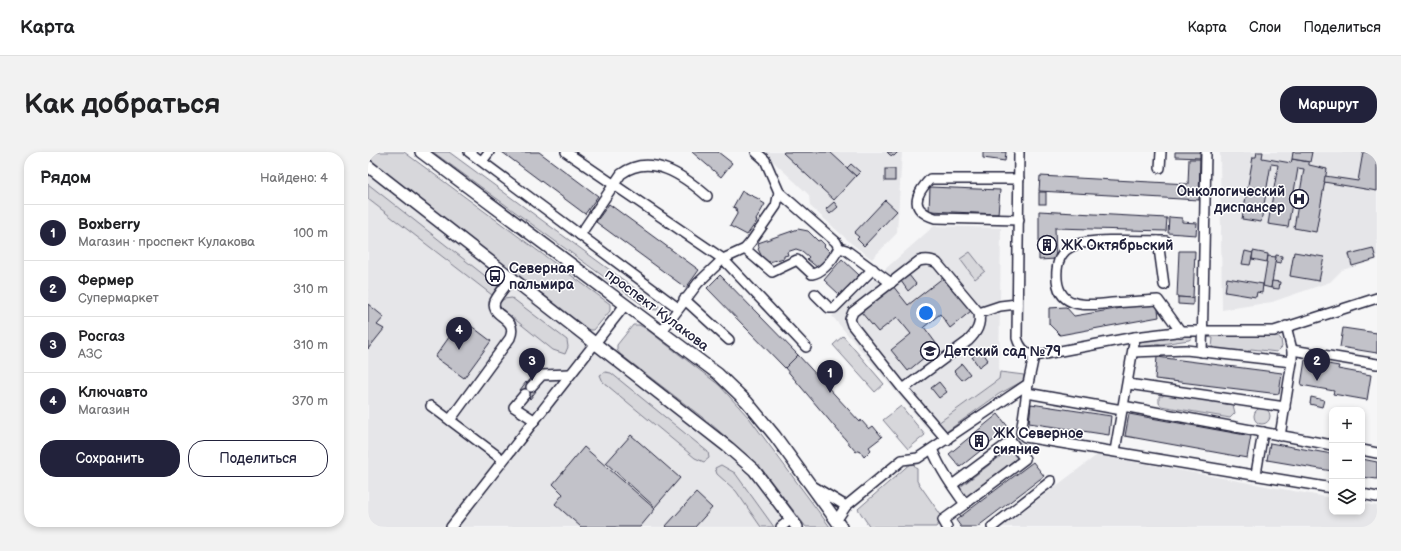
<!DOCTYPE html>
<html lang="ru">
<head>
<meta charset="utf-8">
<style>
  :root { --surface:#fff; --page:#f2f2f2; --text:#202124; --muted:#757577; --line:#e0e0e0; --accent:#22223b }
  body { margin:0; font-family:"Balsamiq Sans",sans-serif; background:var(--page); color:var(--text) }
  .controls { position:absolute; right:12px; bottom:12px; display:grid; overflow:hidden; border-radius:8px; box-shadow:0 2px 6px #0003 }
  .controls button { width:36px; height:36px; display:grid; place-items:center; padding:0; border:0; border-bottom:1px solid var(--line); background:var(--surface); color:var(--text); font:20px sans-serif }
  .you { position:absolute; left:558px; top:161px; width:14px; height:14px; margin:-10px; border:3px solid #fff; border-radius:50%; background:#1a73e8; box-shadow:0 0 0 6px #1a73e833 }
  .badge { display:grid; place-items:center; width:26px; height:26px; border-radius:50%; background:var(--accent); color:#fff; font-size:13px; font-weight:700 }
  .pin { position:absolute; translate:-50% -33px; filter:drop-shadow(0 1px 2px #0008) }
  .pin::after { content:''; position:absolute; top:21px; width:14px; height:12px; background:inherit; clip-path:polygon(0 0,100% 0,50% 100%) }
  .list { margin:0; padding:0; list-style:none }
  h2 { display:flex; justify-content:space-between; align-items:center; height:52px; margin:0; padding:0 16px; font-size:17px }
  h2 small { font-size:13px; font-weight:400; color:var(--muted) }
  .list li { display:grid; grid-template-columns:26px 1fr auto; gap:12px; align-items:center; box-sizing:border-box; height:56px; padding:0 16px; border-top:1px solid var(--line) }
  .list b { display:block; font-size:15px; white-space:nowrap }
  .list p { margin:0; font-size:13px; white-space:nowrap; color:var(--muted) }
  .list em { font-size:13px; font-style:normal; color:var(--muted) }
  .actions { display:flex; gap:8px; padding:12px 16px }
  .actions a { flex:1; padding:9px 0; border:1px solid var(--accent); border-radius:16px; text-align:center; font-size:14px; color:var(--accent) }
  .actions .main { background:var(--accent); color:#fff }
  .icon { flex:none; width:22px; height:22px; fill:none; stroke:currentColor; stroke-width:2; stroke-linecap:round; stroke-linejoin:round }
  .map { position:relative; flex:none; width:1009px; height:375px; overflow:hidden; border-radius:16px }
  header { display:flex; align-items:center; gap:24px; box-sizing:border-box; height:56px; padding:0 20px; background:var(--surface); border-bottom:1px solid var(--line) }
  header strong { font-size:19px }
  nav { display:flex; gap:22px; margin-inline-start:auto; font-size:14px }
  .intro { display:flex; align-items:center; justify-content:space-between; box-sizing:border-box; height:96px; padding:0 24px }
  h1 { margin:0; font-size:28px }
  .button { padding:10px 18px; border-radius:16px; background:var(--accent); color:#fff; font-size:14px; font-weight:700 }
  main { display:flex; gap:24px; padding:0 24px }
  aside { flex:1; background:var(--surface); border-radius:16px; box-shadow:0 2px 6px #0003 }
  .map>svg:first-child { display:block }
</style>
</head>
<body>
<header>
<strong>Карта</strong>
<nav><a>Карта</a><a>Слои</a><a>Поделиться</a></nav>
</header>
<div class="intro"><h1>Как добраться</h1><a class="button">Маршрут</a></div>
<main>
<aside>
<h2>Рядом<small>Найдено: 4</small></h2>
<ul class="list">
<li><span class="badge">1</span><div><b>Boxberry</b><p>Магазин · проспект Кулакова</p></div><em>100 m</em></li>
<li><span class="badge">2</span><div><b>Фермер</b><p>Супермаркет</p></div><em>310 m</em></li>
<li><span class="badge">3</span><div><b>Росгаз</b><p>АЗС</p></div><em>310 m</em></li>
<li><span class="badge">4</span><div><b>Ключавто</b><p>Магазин</p></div><em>370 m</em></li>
</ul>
<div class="actions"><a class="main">Сохранить</a><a>Поделиться</a></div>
</aside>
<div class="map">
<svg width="1009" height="375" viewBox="0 0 1009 375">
  <rect width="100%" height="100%" fill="#f6f6f7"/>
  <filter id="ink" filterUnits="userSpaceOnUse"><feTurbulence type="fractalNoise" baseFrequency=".025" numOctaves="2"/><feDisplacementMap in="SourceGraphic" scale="8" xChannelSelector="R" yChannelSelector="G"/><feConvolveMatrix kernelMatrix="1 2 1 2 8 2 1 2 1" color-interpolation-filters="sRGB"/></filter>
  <g filter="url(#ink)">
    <!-- built -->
    <g fill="#e6e6e9">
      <path d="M395,0H534L529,81L504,107L484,92L442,54L441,43Z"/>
      <path d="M852,0H1009V108L974,118L962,130L904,150L854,158Z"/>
      <path d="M0,22L355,297L383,321L424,375H0Z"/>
      <path d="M566,74L633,76L631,227L560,278L464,164Z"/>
      <path d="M729,303L964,346V360H994V351L1009,354V375H634Z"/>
    </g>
    <!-- green -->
    <g fill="#d7d7db" stroke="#7c7c8b">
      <path d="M0,0H36L242,152V159L226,178H217L0,8Z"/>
      <path d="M65,0H81L291,154L289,158L280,157Z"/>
      <path d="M0,32L130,134L124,143L0,47Z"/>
      <path d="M602,100L617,119L607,127L592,107Z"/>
      <path d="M144,146L199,188L200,195L197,202L185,198L129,153L136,147Z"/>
      <path d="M265,173H271L277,176L351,233L382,267L462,375H438L393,316L343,272L252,202L249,198V193Z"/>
      <path d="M837,180L907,182L913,187L914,195L909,200L883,197L876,202L844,196L845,186L838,185Z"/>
      <path d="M824,182L825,185L821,188L773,195L769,191L771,188Z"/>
      <path d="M475,184L516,232L507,240L465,193Z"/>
      <path d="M237,220L243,221L340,300L341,306L336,310L327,306L235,230L232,223Z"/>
      <path d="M632,220L656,223L655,229L631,242L578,280L570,271L631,227Z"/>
      <path d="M796,241L865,253L867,261L862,266L793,254L791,251V244H795Z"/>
      <path d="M533,254L557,283L540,297L515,268Z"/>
      <circle cx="894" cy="264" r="8"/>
      <path d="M642,297L649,306L598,345L591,336Z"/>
      <path d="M544,310L549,317V329L575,366L568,375H502L490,357Z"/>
      <path d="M353,313L367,321L406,375H393L368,339L349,322L347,316Z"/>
    </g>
    <!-- building -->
    <g fill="#c2c2c9" stroke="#22223b">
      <path d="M134,0H171L230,44L217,62Z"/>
      <path d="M324,0H350L364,11L353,25Z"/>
      <path d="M416,0H462L488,24L466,48L415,1Z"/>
      <path d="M519,0H530L526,4L522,3Z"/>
      <path d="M615,0H638L637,9L615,6Z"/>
      <path d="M807,0H832V6L807,5Z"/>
      <path d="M889,0H895L894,6L923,11L924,7L941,10V13L959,17L948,80L926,76L936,17L930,16L920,75L900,72L910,13L903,12L893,70L874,67L885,5H888Z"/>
      <path d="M925,0H944L942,10L924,7Z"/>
      <path d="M995,0H1009V39L956,30L957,24L990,29Z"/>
      <path d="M821,7H832L831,48L671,39L672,24L820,32Z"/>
      <path d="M483,12L492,20L488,24L479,16Z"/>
      <rect x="517" y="17" width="10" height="12"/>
      <path d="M562,35L632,38L630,62L561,59Z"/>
      <path d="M374,39L393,48L392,49L397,52L388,68L389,69L379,83L362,74L369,62L368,56L365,55Z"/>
      <rect x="671" y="40" width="7" height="12"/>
      <path d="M517,48L529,59L496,94L489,87L491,85L486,81Z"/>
      <path d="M466,50L470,55L462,62L458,57Z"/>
      <path d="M241,52L331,118L318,136L228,70Z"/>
      <path d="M671,59L799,66L798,79L687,76L688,107L671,108Z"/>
      <path d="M801,65L814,66V70L829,71L828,83L800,81Z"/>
      <path d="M430,77L440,79L450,89L452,88L457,93L456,94L463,101L450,116L439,107L441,105L434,99L428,97L419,100L420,103L416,104V106L397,111L390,97L391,96L390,91Z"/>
      <path d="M1005,96L1008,107L984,114L981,102Z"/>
      <path d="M811,99H827L825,146L809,145Z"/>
      <path d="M877,99L885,101L882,113L874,112Z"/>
      <path d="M885,99L900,102L899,110L884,107Z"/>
      <path d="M926,100L956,105L951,129L922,124Z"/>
      <path d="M908,103L914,104L913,111L907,110Z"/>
      <path d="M900,104L908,105L903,136L895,134Z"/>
      <path d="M474,107L491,123L472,143L456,128Z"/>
      <path d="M352,123L430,203L417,216L339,136Z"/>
      <path d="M541,123L548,132L540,139L533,129Z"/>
      <path d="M576,125L603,159L582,176L572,162L556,175L570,194L540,219L523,198L543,182L529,165L510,180L493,160L525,134L540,153Z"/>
      <path d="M859,126L895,132L894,141L889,140L888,145L857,140Z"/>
      <path d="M904,129L912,130L911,137L903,136Z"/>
      <path d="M810,145L825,146V153L810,152Z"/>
      <path d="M789,150L791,165L692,183L681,172V156L698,155L706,164Z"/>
      <path d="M0,152L16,165L9,173L16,177L0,197Z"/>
      <path d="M94,167L123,189L96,226L67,205Z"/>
      <path d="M975,176L1009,181V201L972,195Z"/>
      <path d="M613,198L620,208L611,215L604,205Z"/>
      <path d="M430,203L492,270L493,268L501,277L505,274L514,285L501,295L503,298L496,305L491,298L488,300L417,216Z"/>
      <path d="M789,205L914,221L911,242L787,227Z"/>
      <path d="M937,208L971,214L970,217L1003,223L999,248L965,242L966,239L933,233Z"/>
      <path d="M166,211L171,215L166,221L161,217Z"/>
      <path d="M594,212L602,222L594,228L586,219Z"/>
      <path d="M158,230L168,239L162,247L152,238Z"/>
      <path d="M571,230L579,240L571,246L563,236Z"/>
      <path d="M943,245L956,248L954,255L942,252Z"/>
      <path d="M663,252L743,264L741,283L661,271Z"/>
      <path d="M630,262L641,276L592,315L581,302Z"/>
      <path d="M761,262L883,284L879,306L757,284Z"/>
      <path d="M263,283L312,326L287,355L238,311Z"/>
      <path d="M902,291L964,302V319L899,308Z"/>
      <path d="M216,295L287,357L272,375H213L187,352L195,342L185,332Z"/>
      <path d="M994,307L1009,310V327L994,325Z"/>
      <path d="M665,310L676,324L609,375H593L588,368Z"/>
      <path d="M328,341L344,356L327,375H297Z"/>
    </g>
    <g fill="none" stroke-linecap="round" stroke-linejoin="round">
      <defs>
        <g id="minor">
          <path d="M101,0L310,156"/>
          <path d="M198,0L355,107L438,195"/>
          <path d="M651,0L649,186C652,196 656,200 666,204L767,185L816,179H906L1009,146"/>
          <path d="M114,9L121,0"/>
          <path d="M792,16L793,0"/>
          <path d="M651,68L567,66C542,58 546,44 562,27H651"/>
          <path d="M212,83L253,22C283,0 316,24 339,44"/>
          <path d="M790,89L796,133"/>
          <path d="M798,89C776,89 726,86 707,93C695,97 690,106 689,118C686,157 716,154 744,151C760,150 775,149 790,148L813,180"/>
          <path d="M471,96L478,98L523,131"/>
          <path d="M377,97L404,120L429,108L444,122C456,120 465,107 471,96L468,90L411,40"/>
          <path d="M447,142L461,156H466L505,117"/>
          <path d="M316,147L361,188"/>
          <path d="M611,161L632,154L649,152"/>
          <path d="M294,179L330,131L355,107L377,97L383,90L408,54L411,40L397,8L388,0"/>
          <path d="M924,198L1009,212"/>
          <path d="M765,200L818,198L924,210"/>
          <path d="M834,200L838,0"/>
          <path d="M660,232L653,281L657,285L964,336"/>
          <path d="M760,232L917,255"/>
          <path d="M163,235L174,223L202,222"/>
          <path d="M535,237L600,189C609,180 613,173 611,161L569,111C563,107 558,107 551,109L485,160L482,167L484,173L535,237L579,288"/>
          <path d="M659,241L754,258L755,254L964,293"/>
          <path d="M157,242L146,255L166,268"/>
          <path d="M63,254L135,308"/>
          <path d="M755,254L767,185"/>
          <path d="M82,268L142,186C151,164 121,166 127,149C131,141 139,133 144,125"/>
          <path d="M912,284L924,210V198L918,174"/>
          <path d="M564,297C572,317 584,334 597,352L657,307L643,289L584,333"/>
          <path d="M994,298L1009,301"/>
          <path d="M747,299L754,258"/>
          <path d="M888,322L895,280"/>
          <path d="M443,333L478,354"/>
          <path d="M994,342L1009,345"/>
          <path d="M468,369L478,354L534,308L550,306L660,232L666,204"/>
          <path d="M83,375L257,153"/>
          <path d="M413,375L423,367"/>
          <path d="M579,375L575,368L597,352"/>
          <path d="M624,375L683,329"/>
        </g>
        <g id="major">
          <path d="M53,0L350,222L379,250L407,284L473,375"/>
          <path d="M0,14L361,296L386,318L429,375"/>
        </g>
      </defs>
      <!-- minor casing -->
      <use href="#minor" stroke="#22223b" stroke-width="12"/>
      <!-- major casing -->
      <use href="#major" stroke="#22223b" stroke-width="14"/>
      <!-- minor -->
      <use href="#minor" stroke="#fff" stroke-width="9"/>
      <!-- major -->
      <use href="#major" stroke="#fff" stroke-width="11"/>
    </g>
  </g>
  <!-- icons -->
  <defs>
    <symbol id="hospital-ring" viewBox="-11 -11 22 22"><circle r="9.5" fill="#fff" stroke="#22223b" stroke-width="1.5"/><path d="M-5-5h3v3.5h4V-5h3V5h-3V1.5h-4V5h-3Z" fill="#22223b"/></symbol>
    <symbol id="building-ring" viewBox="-11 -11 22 22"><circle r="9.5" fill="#fff" stroke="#22223b" stroke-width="1.5"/><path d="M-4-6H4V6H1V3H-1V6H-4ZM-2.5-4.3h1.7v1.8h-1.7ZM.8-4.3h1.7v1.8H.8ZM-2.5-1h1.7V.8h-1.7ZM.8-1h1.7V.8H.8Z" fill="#22223b"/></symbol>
    <symbol id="bus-ring" viewBox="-11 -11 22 22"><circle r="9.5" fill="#fff" stroke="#22223b" stroke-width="1.5"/><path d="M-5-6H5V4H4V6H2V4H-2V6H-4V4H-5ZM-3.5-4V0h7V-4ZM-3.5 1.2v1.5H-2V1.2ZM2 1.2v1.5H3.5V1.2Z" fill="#22223b"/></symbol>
    <symbol id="school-ring" viewBox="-11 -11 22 22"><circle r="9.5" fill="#fff" stroke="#22223b" stroke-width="1.5"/><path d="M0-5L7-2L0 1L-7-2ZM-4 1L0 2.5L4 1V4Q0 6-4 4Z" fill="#22223b"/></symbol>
  </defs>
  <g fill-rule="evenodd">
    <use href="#hospital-ring" x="920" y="36" width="22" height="22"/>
    <use href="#building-ring" x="668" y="82" width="22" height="22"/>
    <use href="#bus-ring" x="116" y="113" width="22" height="22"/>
    <use href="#school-ring" x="551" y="188" width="22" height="22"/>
    <use href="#building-ring" x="600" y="278" width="22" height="22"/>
  </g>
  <g text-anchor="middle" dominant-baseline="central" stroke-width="3" stroke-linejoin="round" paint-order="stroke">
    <!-- poi labels -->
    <g font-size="14" font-weight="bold" fill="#22223b" stroke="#fff" text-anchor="start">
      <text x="917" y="39" text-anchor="end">Онкологический<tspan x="917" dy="16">диспансер</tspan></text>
      <text x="693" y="93">ЖК Октябрьский</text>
      <text x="141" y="116">Северная<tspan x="141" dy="16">пальмира</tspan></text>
      <text x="576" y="199">Детский сад №79</text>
      <text x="625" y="281">ЖК Северное<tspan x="625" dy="16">сияние</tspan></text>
    </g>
    <!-- street labels -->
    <g font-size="14" fill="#22223b" stroke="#fff">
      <text transform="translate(289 158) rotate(37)">проспект Кулакова</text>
    </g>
  </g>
</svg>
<div class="controls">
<button>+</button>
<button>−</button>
<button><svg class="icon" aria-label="layers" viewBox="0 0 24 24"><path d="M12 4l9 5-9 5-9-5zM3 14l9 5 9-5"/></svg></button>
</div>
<div class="you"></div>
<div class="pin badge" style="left:462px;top:241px">1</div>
<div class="pin badge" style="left:949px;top:229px">2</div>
<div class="pin badge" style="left:164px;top:229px">3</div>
<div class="pin badge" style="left:91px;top:198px">4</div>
</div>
</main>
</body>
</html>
